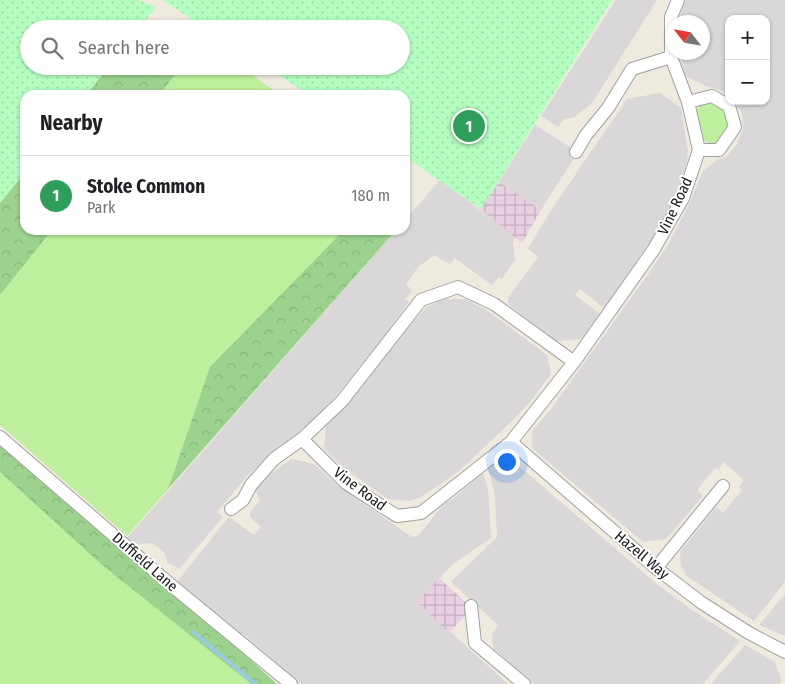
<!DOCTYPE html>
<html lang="en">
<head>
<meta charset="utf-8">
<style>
  :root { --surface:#fff; --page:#f2f2f2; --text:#202124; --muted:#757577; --line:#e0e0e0; --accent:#0f766e }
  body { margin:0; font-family:"Fira Sans Condensed",sans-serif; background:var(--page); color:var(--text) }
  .controls { position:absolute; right:15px; top:15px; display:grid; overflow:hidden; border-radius:10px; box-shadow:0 1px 4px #0004 }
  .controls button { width:45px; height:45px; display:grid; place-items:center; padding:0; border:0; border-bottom:1px solid var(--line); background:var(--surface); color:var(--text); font:25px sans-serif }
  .compass { position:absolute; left:665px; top:15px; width:45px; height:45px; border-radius:50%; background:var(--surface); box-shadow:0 1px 4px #0004; rotate:301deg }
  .you { position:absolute; left:506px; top:461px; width:18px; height:18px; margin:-12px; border:4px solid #fff; border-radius:50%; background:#1a73e8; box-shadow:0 0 0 8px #1a73e833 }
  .badge { display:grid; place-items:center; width:32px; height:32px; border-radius:50%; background:var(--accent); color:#fff; font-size:16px; font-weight:700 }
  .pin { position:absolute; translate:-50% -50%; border:2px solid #fff; box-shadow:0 1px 5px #0006 }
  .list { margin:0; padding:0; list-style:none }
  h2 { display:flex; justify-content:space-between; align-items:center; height:65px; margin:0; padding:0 20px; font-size:21px }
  h2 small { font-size:16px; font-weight:400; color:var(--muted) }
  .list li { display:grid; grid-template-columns:32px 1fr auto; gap:15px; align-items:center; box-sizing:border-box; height:80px; padding:0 20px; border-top:1px solid var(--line) }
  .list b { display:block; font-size:19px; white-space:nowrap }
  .list p { margin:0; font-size:16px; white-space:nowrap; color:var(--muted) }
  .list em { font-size:16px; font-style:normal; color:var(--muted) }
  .icon { flex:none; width:28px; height:28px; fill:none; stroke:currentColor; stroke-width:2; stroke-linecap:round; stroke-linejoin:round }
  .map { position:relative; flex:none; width:785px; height:684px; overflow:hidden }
  .search { position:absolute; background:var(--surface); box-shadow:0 1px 4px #0004; left:20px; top:20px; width:390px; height:55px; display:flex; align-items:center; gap:12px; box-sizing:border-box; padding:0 18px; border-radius:28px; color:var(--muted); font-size:19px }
  .panel { position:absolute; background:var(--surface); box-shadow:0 1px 4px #0004; left:20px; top:90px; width:390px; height:145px; border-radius:15px }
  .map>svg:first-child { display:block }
</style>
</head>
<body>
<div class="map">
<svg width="785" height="684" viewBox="0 0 785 684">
  <defs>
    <pattern id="industrial-grid" width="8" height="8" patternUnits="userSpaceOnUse" patternTransform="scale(1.25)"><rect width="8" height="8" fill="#e8cfe1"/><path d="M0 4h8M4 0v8" fill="none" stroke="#c6b1c0"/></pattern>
    <pattern id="forest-crowns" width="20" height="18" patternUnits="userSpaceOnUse" patternTransform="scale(1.25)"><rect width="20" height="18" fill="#9cd28e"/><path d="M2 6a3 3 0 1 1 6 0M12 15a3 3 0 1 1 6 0" fill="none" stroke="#86b47a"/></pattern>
    <pattern id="park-dots" width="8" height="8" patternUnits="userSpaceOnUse" patternTransform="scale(1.25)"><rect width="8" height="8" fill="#b4ffc0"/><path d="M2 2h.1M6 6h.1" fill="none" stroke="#9adaa4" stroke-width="1.8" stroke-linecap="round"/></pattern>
  </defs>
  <rect width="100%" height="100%" fill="#eeeade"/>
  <!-- residential -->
  <g fill="#d9d7d7">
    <path d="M616,0H657L592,103L573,118L564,119L558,127L541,116Z"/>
    <path d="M686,0H785V582L754,621L687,576L681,566L680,552L716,507L723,513L742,490L739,487L744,480L723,462L719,470L715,468L697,490L703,496L666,539L643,542L532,448V431L551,409L652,269L669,243L692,198L703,171L717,160L727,156L737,144L743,128L742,114L735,101H766V19H729V95L722,91L706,86L685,76L680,53L702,52V22H680L681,11Z"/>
    <path d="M660,93L681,108L688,152L687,162L675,198L657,232L604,308L580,289L575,295L600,314L581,339L557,341L509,305L508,298L538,257L528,248L556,203L627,99Z"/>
    <path d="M535,125L578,152L541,210L499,182Z"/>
    <path d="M440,180L515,236L513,243L515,260L502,279L499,277L492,285L455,258L450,264L434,255L418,267L406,284L412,291L405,299L409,302L380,341L337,395L313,420L249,474L217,512L223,517L179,569L167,562L165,553L153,543L135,544L127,538L396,230H405V220Z"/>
    <path d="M445,299H465L485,309L547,355L551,374L533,398L517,416L459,471L421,497L410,501L388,499L345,469L324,449L326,426L345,406L412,323L427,307Z"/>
    <path d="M291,459L314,464L337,485L412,537L418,536L443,505L454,498L483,473L488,489L491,538L453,564L417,602L508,684H301L243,634L240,635L177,582L229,517L254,535L261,527L250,517V513L260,500L255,490L268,476Z"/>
    <path d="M515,463L658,585L692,610L740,641L703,684H534L493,648L492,635L498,625L451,582L497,537L495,493L488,470L493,465Z"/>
    <path d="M785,594V636L759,625Z"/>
    <path d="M745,645L775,662L782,681L779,684H711Z"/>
  </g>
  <!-- industrial -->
  <g fill="url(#industrial-grid)">
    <path d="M499,182L541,210L522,243L480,209Z"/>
    <path d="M439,578L472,608L449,633L417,602Z"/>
  </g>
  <!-- grass -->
  <g fill="#beef9d">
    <path d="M182,66H240L280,95H159Z"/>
    <path d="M712,100C729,111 732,120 723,139L711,144L702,139L696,111L702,103Z"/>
    <path d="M52,230H344L210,367L168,489L127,536L0,425V295Z"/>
    <path d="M0,472L102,564L251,684H0Z"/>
  </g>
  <!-- forest -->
  <g fill="url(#forest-crowns)">
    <path d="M109,66H182L159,95H86Z"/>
    <path d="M25,172V230H52L0,295V203Z"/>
    <path d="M344,230H396L168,489L210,367Z"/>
    <path d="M0,444L134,554L277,684H251L101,564L0,472Z"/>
  </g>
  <!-- park -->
  <g fill="url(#park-dots)">
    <path d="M0,0H138L156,7L139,29H29V66H109L86,95H25V172L0,203Z"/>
    <path d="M162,0H612L481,209L405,157V95H309L265,66H401V29H207Z"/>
  </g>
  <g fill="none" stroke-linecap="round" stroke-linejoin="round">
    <!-- stream -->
    <path stroke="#99cae1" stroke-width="4" d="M193,632L255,684"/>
    <defs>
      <g id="street">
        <path d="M688,102L712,96L729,106L735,127L719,150H699"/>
        <path d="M576,152L586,135L608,108L632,69L671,57"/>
        <path d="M0,437L171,585L291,684"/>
        <path d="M302,439L346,483L397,516L421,513L511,442L574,362L654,249L683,198L699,150L688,102L671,57V17L678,0"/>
        <path d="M511,442L656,568L702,603L749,633L785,652"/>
        <path d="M231,509L243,500L251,485L274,459L302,439L342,401L421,300L458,287L494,304L574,362"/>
        <path d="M656,568L723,486"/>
        <path d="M471,606L475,643L524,684"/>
      </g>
    </defs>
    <!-- street casing -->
    <use href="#street" stroke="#a1a1a1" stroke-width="14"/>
    <!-- street -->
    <use href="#street" stroke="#fff" stroke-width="12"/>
  </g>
  <g text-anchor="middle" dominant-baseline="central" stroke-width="4" stroke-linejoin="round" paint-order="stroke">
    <!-- street labels -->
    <g font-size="15" fill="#1a1a1a" stroke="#fff">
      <text transform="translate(675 206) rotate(-65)">Vine Road</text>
      <text transform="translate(360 489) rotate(37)">Vine Road</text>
      <text transform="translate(642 555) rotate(40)">Hazell Way</text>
      <text transform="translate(145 562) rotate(41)">Duffield Lane</text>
    </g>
  </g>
</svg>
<div class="controls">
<button>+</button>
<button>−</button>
</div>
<svg class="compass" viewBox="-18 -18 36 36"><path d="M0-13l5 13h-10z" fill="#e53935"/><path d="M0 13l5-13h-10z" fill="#757577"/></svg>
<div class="you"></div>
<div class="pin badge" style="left:469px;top:126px;background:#2e9e5b">1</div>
<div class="search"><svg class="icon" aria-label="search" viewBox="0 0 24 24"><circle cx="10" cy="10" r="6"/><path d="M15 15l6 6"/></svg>Search here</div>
<section class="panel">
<h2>Nearby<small></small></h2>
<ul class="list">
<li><span class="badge" style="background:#2e9e5b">1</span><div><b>Stoke Common</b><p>Park</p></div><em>180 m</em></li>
</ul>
</section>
</div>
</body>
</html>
